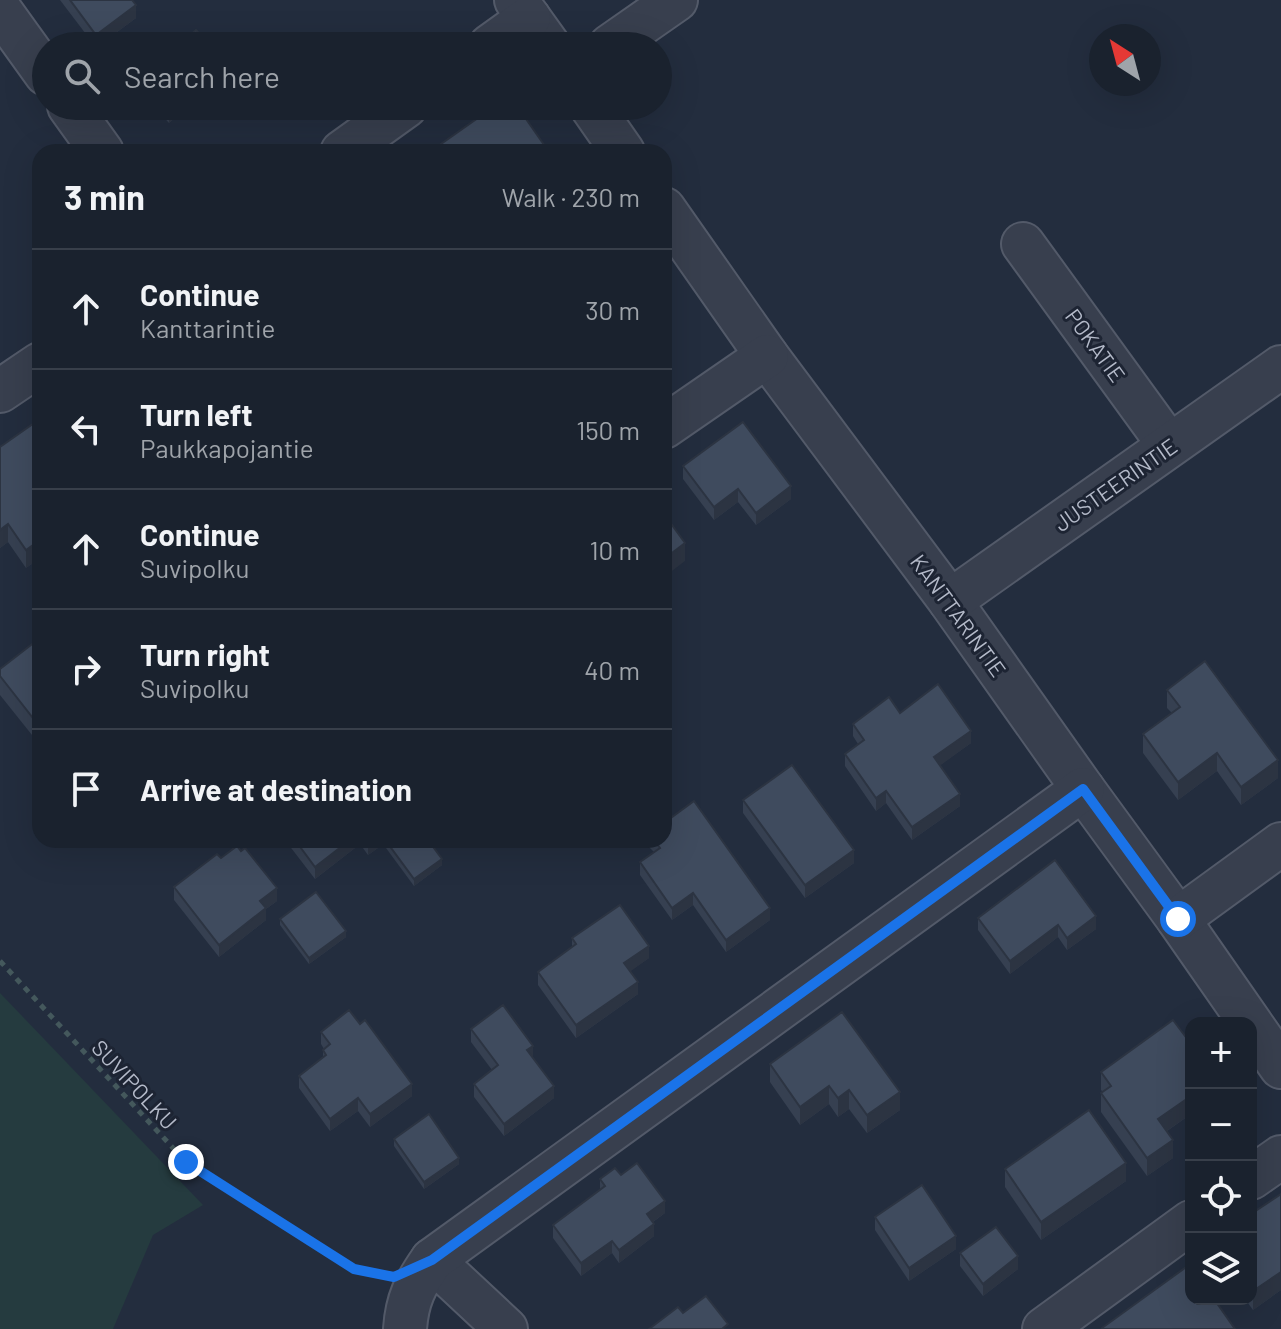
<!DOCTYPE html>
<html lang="en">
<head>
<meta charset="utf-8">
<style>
  :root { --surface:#1a222e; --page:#232a36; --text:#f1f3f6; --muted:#9fa4aa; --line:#383f4a }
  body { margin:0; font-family:Barlow,sans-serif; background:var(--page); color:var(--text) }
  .controls { position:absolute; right:24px; bottom:24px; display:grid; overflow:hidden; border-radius:16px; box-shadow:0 8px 32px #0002 }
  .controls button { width:72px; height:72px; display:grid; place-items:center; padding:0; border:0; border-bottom:2px solid var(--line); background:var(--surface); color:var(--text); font:40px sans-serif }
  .compass { position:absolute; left:1089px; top:24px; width:72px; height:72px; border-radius:50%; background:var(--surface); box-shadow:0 8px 32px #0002; rotate:324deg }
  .stop { position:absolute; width:24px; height:24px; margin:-18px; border:6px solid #1a73e8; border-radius:50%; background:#fff }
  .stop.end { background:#1a73e8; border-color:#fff; box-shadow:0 2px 8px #0008 }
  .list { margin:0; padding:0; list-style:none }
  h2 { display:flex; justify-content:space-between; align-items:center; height:104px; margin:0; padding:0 32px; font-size:34px }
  h2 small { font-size:26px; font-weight:400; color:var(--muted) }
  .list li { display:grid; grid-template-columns:52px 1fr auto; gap:24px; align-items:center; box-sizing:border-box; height:120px; padding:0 32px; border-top:2px solid var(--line) }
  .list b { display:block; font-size:30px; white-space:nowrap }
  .list p { margin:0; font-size:26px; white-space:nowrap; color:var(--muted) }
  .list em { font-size:26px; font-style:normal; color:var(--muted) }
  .icon { flex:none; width:44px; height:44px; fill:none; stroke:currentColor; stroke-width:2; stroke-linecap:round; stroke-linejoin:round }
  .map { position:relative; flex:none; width:1281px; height:1329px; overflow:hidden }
  .search { position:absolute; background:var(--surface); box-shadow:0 8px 32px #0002; left:32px; top:32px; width:640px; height:88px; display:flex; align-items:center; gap:20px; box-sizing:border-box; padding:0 28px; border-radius:44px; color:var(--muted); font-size:30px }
  .panel { position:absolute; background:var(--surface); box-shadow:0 8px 32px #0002; left:32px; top:144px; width:640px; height:704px; border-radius:24px }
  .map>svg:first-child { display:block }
</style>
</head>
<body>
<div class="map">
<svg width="1281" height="1329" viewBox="0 0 1281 1329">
  <rect width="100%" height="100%" fill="#232d3e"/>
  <!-- green -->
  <path fill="#253b3f" d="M0,993L203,1205L153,1235L113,1329H0Z"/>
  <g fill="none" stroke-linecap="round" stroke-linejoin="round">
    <defs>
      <g id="street">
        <path d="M516,0L549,46"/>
        <path d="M0,10L46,74"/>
        <path d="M490,46L529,18"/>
        <path d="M610,46L676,0"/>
        <path d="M69,106L102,152"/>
        <path d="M591,106L623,152"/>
        <path d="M342,152L406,106"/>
        <path d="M664,209L767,356L950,601L1083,789L1178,919L1281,1067"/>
        <path d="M1023,244L1169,445"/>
        <path d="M0,391L40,364"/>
        <path d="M664,427L767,356"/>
        <path d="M950,601L1281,367"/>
        <path d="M1178,919L1281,844"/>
        <path d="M1251,1178L1281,1157"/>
        <path d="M432,1260L506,1329"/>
        <path d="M405,1329C407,1300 415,1284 432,1260L1083,789"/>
        <path d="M1044,1329L1191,1222"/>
      </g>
    </defs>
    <!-- street casing -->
    <use href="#street" stroke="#535a69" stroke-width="46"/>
    <!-- path -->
    <path stroke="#44585c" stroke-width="5" stroke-dasharray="6 6" stroke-linecap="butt" d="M0,961L186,1162L354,1269L379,1274"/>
    <!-- street -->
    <use href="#street" stroke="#383f4e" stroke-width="42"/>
  </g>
  <!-- wall -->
  <g fill="#364051">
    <path d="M60,0H132L136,18L98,46H95Z"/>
    <path d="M154,106H188L169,123Z"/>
    <path d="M40,419V558L26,568L8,542L0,548V447Z"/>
    <path d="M683,466L791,499L756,525L738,502L714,520L683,479Z"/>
    <path d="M40,638V745L0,695V669Z"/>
    <path d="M1167,690L1278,778L1241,805L1217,771L1178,800L1143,753V734L1172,713L1167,708Z"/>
    <path d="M900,713L971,743L940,765L960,806L912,840L886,803L876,811L845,766V754L858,744L853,736V724Z"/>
    <path d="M743,800L854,863L805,898L743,813Z"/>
    <path d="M285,840H385V843L368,855L360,844L315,879Z"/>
    <path d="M649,840H664L770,920L726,952L693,905L672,920L640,875V862L654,852L649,847Z"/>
    <path d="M386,841L442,865L414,886L386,848Z"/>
    <path d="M221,858L277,901L266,909V920L219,957L174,900V887Z"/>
    <path d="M978,918L1096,929L1067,950L1058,937L1010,974L978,930Z"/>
    <path d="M280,919L346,937L309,964L280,925Z"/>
    <path d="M572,938L649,958L630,971L638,994L576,1038L538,985V972L572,947Z"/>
    <path d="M842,1012L900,1110L867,1133L849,1109L838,1117L829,1104L800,1125L770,1082V1064Z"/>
    <path d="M471,1029L533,1058L554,1098L504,1136L474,1097V1084L492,1070L471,1042Z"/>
    <path d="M321,1032L412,1096L370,1127L358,1111L330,1131L299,1088V1076L323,1058V1050L324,1049L321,1044Z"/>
    <path d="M1191,1044V1114L1167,1131L1173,1158L1147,1176L1101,1112V1093L1103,1092L1101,1090V1072Z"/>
    <path d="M394,1139L459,1164L424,1189L394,1146Z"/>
    <path d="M1005,1169L1126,1181L1041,1240L1005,1187Z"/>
    <path d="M621,1175L665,1213L653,1222L654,1236L619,1263L612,1253L581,1276L553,1238V1225L600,1190V1179Z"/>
    <path d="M1281,1194V1290L1253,1310L1245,1299H1251V1214Z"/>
    <path d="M875,1217L956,1249L909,1281L875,1230Z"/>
    <path d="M960,1253L1018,1269L983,1296L960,1266Z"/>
  </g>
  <!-- shaded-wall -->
  <g fill="#2c3442">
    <path d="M136,5V18L98,46H96V35Z"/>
    <path d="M174,106H188L169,123V110Z"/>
    <path d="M791,486V499L756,525V513Z"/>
    <path d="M738,489V502L714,520V507Z"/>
    <path d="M8,524V542L0,548V530Z"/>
    <path d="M40,540V558L26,568V550Z"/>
    <path d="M685,543V561L664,577V559Z"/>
    <path d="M971,731V743L934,770V757Z"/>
    <path d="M1217,753V771L1178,800V782Z"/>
    <path d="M1278,760V778L1241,805V787Z"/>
    <path d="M886,791V803L876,811V798Z"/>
    <path d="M960,794V806L912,840V827Z"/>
    <path d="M350,840H360V844L315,879V867Z"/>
    <path d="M372,840H385V843L368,855V842Z"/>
    <path d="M854,850V863L805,898V885Z"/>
    <path d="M442,859V865L414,886V879Z"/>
    <path d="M277,888V901L266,909V920L219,957V945L260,901Z"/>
    <path d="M693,893V905L672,920V908Z"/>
    <path d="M770,908V920L726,952V940Z"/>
    <path d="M1096,916V929L1067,950V938Z"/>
    <path d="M1058,925V937L1010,974V961Z"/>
    <path d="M346,931V937L309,964V958Z"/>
    <path d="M649,946V958L624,976V963Z"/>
    <path d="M638,982V994L576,1038V1025Z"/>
    <path d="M533,1046V1058L527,1050Z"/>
    <path d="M412,1084V1096L370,1127V1114Z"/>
    <path d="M554,1086V1098L504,1136V1124Z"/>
    <path d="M829,1086V1104L800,1125V1107Z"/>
    <path d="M849,1090V1109L838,1117V1098Z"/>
    <path d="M900,1092V1110L867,1133V1115Z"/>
    <path d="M1191,1096V1114L1158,1137V1119Z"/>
    <path d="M358,1098V1111L330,1131V1119Z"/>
    <path d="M1173,1140V1158L1147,1176V1158Z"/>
    <path d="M459,1158V1164L424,1189V1182Z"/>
    <path d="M1126,1163V1181L1041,1240V1222Z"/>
    <path d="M665,1201V1213L647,1226V1214Z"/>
    <path d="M654,1224V1236L619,1263V1250Z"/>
    <path d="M956,1236V1249L909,1281V1268Z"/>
    <path d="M612,1241V1253L581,1276V1263Z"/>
    <path d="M1018,1256V1269L983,1296V1284Z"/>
    <path d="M1281,1272V1290L1253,1310V1291Z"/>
  </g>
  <!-- building -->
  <g fill="#3f4b5e" stroke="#2c3442" stroke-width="2">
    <path d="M70,0H132L136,5L96,35Z"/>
    <path d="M196,30L210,46H179Z"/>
    <path d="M165,106H174L169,110Z"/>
    <path d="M495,106H517L549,152H447L441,144Z"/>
    <path d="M40,419V540L26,550L8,524L0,530V447Z"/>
    <path d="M743,422L791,486L756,513L738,489L714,507L683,466Z"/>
    <path d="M664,514L685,543L664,559Z"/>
    <path d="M40,638V727L0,676V669Z"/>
    <path d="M1205,661L1278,760L1241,787L1217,753L1178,782L1143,734L1180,707L1167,690Z"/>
    <path d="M938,684L971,731L934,757L960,794L912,827L886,791L876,798L845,754L864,740L853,724L889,697L900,713Z"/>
    <path d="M792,765L854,850L805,885L743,800Z"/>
    <path d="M694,801L770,908L726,940L693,893L672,908L640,862L660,848L654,840H664V823Z"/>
    <path d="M295,840H350L315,867Z"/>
    <path d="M388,840H428L442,859L414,879L386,841Z"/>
    <path d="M237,846L241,851L245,848L277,888L260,901L266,908L219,945L174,887L217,854L221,858Z"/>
    <path d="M1055,860L1096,916L1067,938L1058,925L1010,961L978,918Z"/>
    <path d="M316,892L346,931L309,958L280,919Z"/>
    <path d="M620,905L649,946L624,963L638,982L576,1025L538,972L576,944L572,938Z"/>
    <path d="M503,1005L533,1046L527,1050L554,1086L504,1124L474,1084L498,1065L471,1029Z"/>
    <path d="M349,1010L360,1024L365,1020L412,1084L370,1114L358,1098L330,1119L299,1076L326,1055L323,1050L330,1044L321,1032Z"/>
    <path d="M842,1012L900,1092L867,1115L849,1090L838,1098L829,1086L800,1107L770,1064Z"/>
    <path d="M1173,1020L1191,1044V1096L1158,1119L1173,1140L1147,1158L1101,1093L1111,1086L1101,1072Z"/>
    <path d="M1089,1110L1126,1163L1041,1222L1005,1169Z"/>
    <path d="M429,1114L459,1158L424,1182L394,1139Z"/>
    <path d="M637,1163L665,1201L647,1214L654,1224L619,1250L612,1241L581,1263L553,1225L605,1186L600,1179L615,1168L621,1175Z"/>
    <path d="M922,1185L956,1236L909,1268L875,1217Z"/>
    <path d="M1281,1194V1272L1253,1291L1251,1289V1214Z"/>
    <path d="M996,1227L1018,1256L983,1284L960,1253Z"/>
    <path d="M1189,1265L1191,1267V1299H1214L1235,1329H1103L1102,1328Z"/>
    <path d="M706,1296L728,1324L722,1329H649L678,1307L683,1313Z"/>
  </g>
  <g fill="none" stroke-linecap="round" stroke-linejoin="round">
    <!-- route -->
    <path stroke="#1a73e8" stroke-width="10" d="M186,1162L354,1269L394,1277L432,1260L1083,789L1178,919"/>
  </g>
  <g text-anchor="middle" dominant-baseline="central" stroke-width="6" stroke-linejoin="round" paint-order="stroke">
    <!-- street labels -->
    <g font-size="22" fill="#b4bac9" stroke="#1d2433">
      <text transform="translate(1096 345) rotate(54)">POKATIE</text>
      <text transform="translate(1115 484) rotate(-35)">JUSTEERINTIE</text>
      <text transform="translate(959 615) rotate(54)">KANTTARINTIE</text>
      <text transform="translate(135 1084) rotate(47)">SUVIPOLKU</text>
    </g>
  </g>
</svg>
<div class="controls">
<button>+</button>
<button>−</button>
<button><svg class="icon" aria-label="locate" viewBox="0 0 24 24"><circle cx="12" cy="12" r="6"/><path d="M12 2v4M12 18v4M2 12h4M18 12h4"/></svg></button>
<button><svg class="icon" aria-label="layers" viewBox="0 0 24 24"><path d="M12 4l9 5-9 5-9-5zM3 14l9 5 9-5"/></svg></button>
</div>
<svg class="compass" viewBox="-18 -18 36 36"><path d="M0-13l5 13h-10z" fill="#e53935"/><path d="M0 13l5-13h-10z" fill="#9fa4aa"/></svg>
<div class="stop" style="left:1178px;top:919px"></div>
<div class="stop end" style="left:186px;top:1162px"></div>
<div class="search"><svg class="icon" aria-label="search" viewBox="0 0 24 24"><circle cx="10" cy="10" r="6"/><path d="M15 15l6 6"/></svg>Search here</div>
<section class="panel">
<h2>3 min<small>Walk · 230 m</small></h2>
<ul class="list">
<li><svg class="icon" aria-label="ahead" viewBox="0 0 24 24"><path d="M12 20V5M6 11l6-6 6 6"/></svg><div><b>Continue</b><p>Kanttarintie</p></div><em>30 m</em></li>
<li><svg class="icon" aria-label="left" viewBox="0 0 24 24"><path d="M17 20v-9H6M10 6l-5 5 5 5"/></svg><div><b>Turn left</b><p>Paukkapojantie</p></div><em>150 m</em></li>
<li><svg class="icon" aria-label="ahead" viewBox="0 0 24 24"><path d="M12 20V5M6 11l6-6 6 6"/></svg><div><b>Continue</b><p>Suvipolku</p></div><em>10 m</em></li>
<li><svg class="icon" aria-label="right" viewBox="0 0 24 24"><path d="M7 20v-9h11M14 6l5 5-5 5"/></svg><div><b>Turn right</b><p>Suvipolku</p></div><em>40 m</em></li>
<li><svg class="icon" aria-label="arrive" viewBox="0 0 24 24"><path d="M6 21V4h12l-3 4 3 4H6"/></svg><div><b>Arrive at destination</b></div></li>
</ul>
</section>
</div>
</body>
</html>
